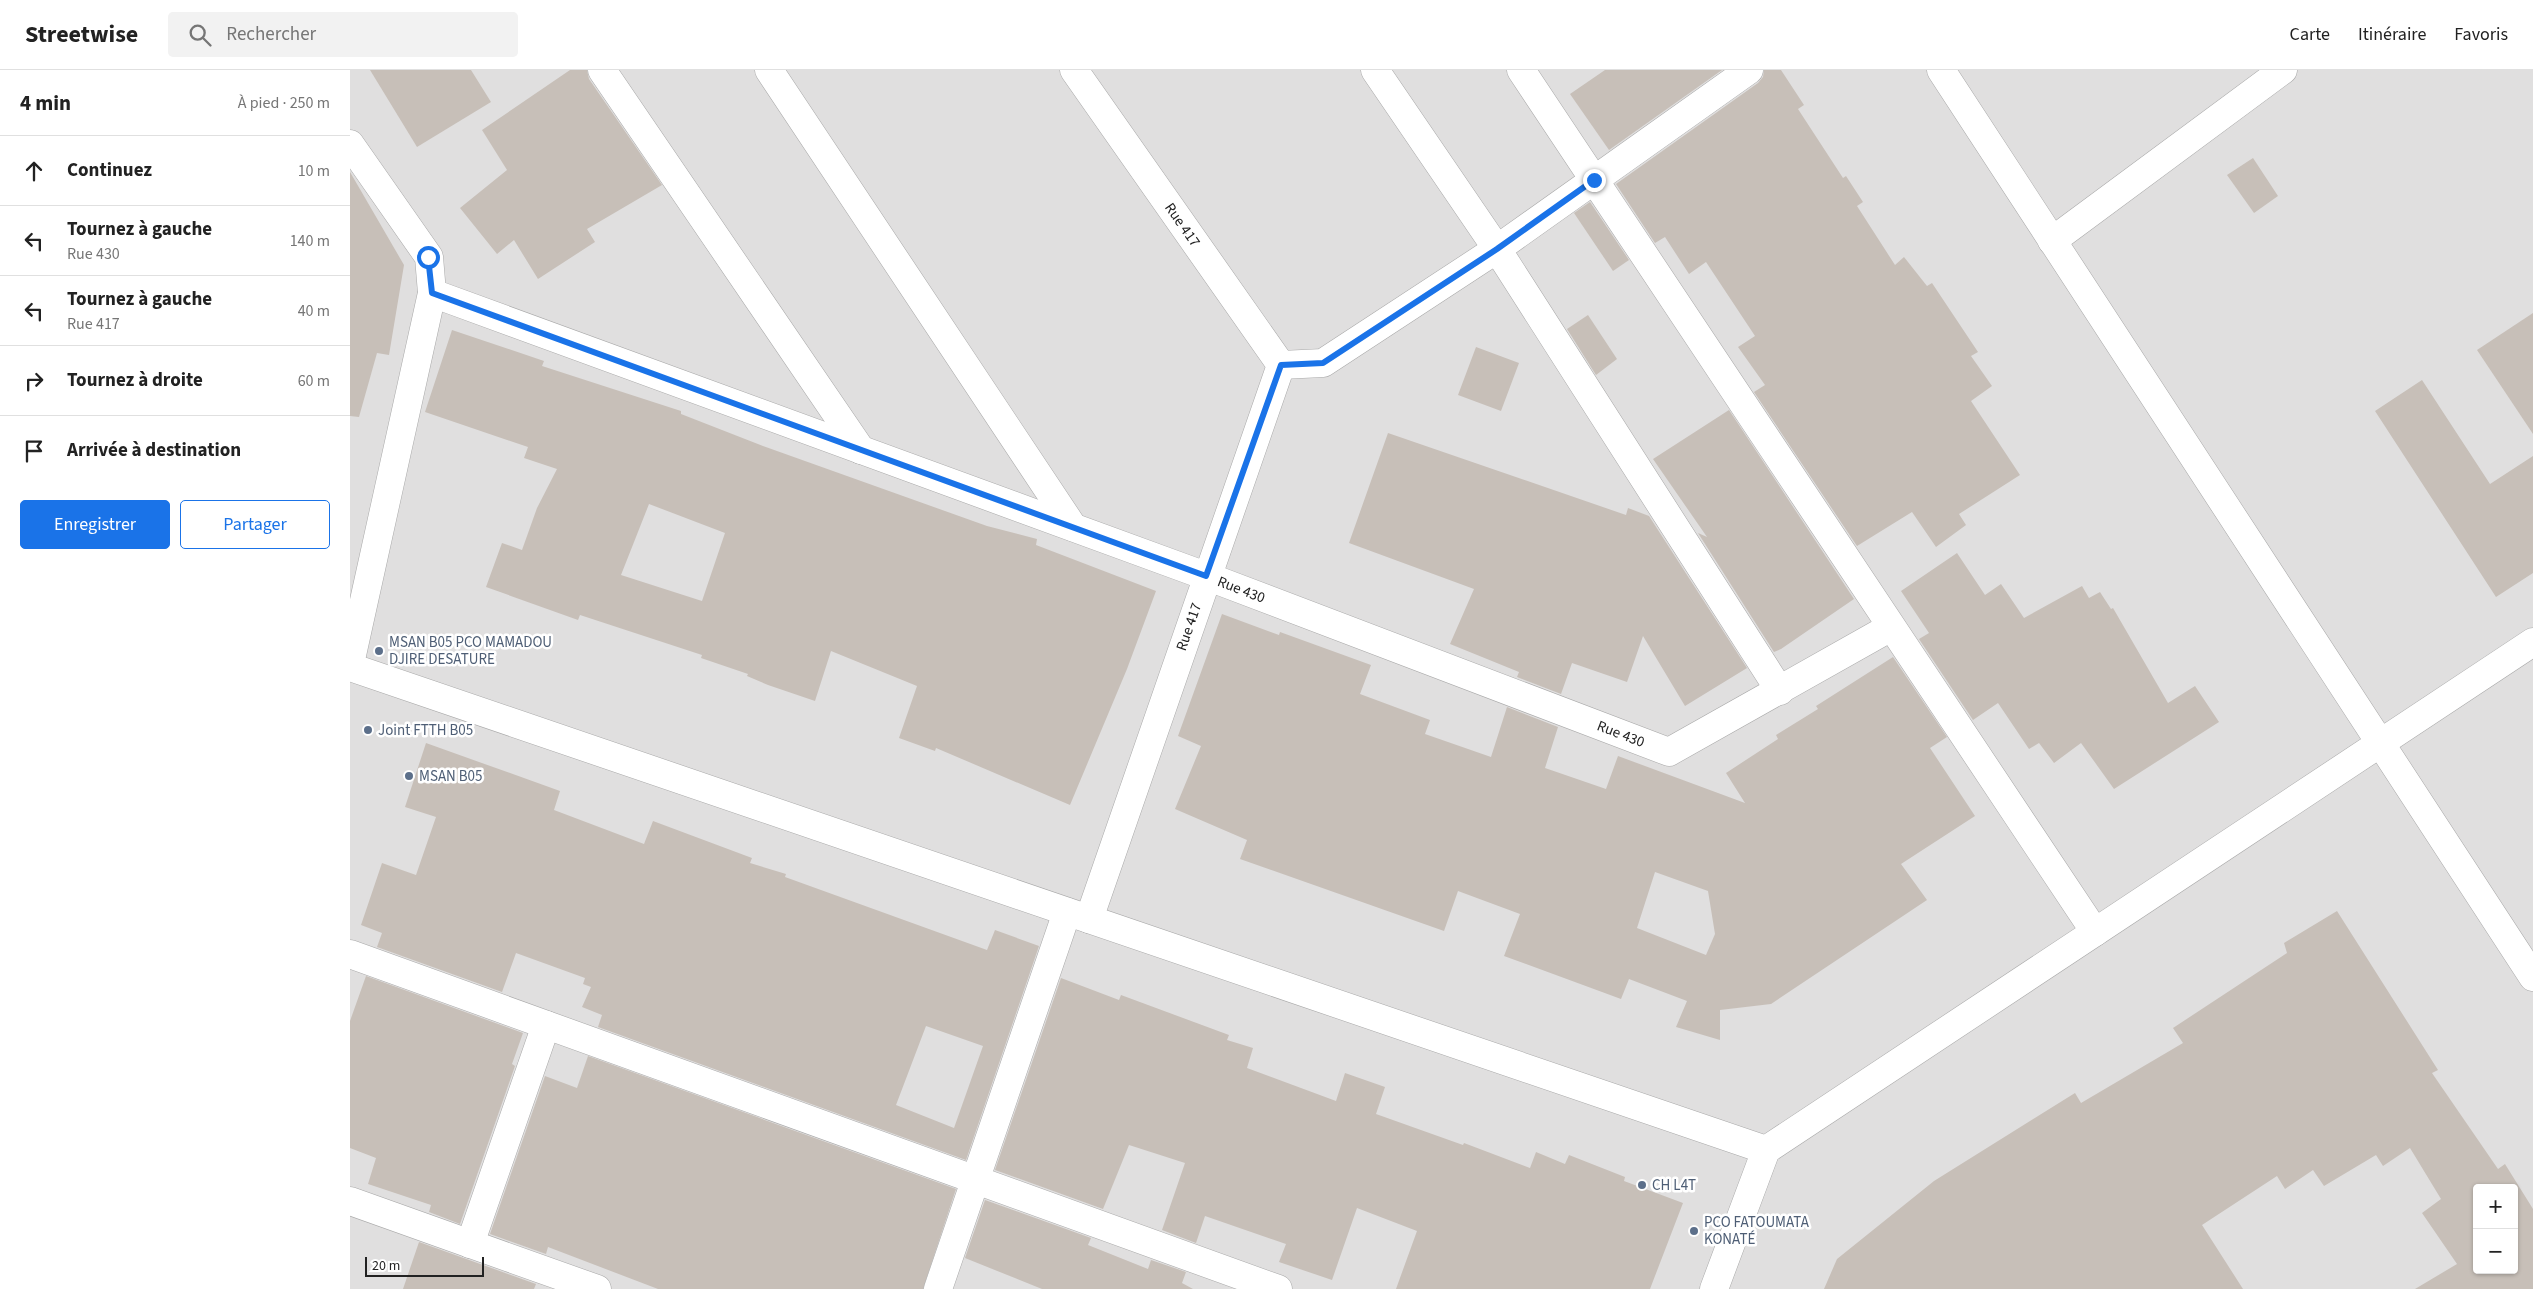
<!DOCTYPE html>
<html lang="fr">
<head>
<meta charset="utf-8">
<style>
  :root { --surface:#fff; --page:#f2f2f2; --text:#222; --muted:#767676; --line:#e0e0e0; --accent:#1a73e8 }
  body { margin:0; font-family:"Source Sans 3",sans-serif; background:var(--page); color:var(--text) }
  .controls { position:absolute; right:15px; bottom:15px; display:grid; overflow:hidden; border-radius:5px; box-shadow:0 1px 4px #0004 }
  .controls button { width:45px; height:45px; display:grid; place-items:center; padding:0; border:0; border-bottom:1px solid var(--line); background:var(--surface); color:var(--text); font:25px sans-serif }
  .scale { position:absolute; left:15px; bottom:12px; width:119px; box-sizing:border-box; padding-left:5px; border:2px solid #222; border-top:0; font-size:14px; line-height:18px; white-space:nowrap; color:#222; -webkit-text-stroke:4px #fff; paint-order:stroke }
  .stop { position:absolute; width:15px; height:15px; margin:-11px; border:4px solid #1a73e8; border-radius:50%; background:#fff }
  .stop.end { background:#1a73e8; border-color:#fff; box-shadow:0 1px 5px #0008 }
  .list { margin:0; padding:0; list-style:none }
  h2 { display:flex; justify-content:space-between; align-items:center; height:65px; margin:0; padding:0 20px; font-size:21px }
  h2 small { font-size:16px; font-weight:400; color:var(--muted) }
  .list li { display:grid; grid-template-columns:32px 1fr auto; gap:15px; align-items:center; box-sizing:border-box; height:70px; padding:0 20px; border-top:1px solid var(--line) }
  .list b { display:block; font-size:19px; white-space:nowrap }
  .list p { margin:0; font-size:16px; white-space:nowrap; color:var(--muted) }
  .list em { font-size:16px; font-style:normal; color:var(--muted) }
  .actions { display:flex; gap:10px; padding:15px 20px }
  .actions a { flex:1; padding:11px 0; border:1px solid var(--accent); border-radius:5px; text-align:center; font-size:18px; color:var(--accent) }
  .actions .main { background:var(--accent); color:#fff }
  .icon { flex:none; width:28px; height:28px; fill:none; stroke:currentColor; stroke-width:2; stroke-linecap:round; stroke-linejoin:round }
  .map { position:relative; flex:none; width:2183px; height:1219px; overflow:hidden }
  header { display:flex; align-items:center; gap:30px; box-sizing:border-box; height:70px; padding:0 25px; background:var(--surface); border-bottom:1px solid var(--line) }
  header strong { font-size:24px }
  nav { display:flex; gap:28px; margin-inline-start:auto; font-size:18px }
  .search { width:350px; height:45px; background:var(--page); display:flex; align-items:center; gap:12px; box-sizing:border-box; padding:0 18px; border-radius:5px; color:var(--muted); font-size:19px }
  main { display:flex }
  aside { flex:1; background:var(--surface) }
  .map>svg:first-child { display:block }
</style>
</head>
<body>
<header>
<strong>Streetwise</strong>
<div class="search"><svg class="icon" aria-label="search" viewBox="0 0 24 24"><circle cx="10" cy="10" r="6"/><path d="M15 15l6 6"/></svg>Rechercher</div>
<nav><a>Carte</a><a>Itinéraire</a><a>Favoris</a></nav>
</header>
<main>
<aside>
<h2>4 min<small>À pied · 250 m</small></h2>
<ul class="list">
<li><svg class="icon" aria-label="ahead" viewBox="0 0 24 24"><path d="M12 20V5M6 11l6-6 6 6"/></svg><div><b>Continuez</b></div><em>10 m</em></li>
<li><svg class="icon" aria-label="left" viewBox="0 0 24 24"><path d="M17 20v-9H6M10 6l-5 5 5 5"/></svg><div><b>Tournez à gauche</b><p>Rue 430</p></div><em>140 m</em></li>
<li><svg class="icon" aria-label="left" viewBox="0 0 24 24"><path d="M17 20v-9H6M10 6l-5 5 5 5"/></svg><div><b>Tournez à gauche</b><p>Rue 417</p></div><em>40 m</em></li>
<li><svg class="icon" aria-label="right" viewBox="0 0 24 24"><path d="M7 20v-9h11M14 6l5 5-5 5"/></svg><div><b>Tournez à droite</b></div><em>60 m</em></li>
<li><svg class="icon" aria-label="arrive" viewBox="0 0 24 24"><path d="M6 21V4h12l-3 4 3 4H6"/></svg><div><b>Arrivée à destination</b></div></li>
</ul>
<div class="actions"><a class="main">Enregistrer</a><a>Partager</a></div>
</aside>
<div class="map">
<svg width="2183" height="1219" viewBox="0 0 2183 1219">
  <rect width="100%" height="100%" fill="#f2efe9"/>
  <!-- residential -->
  <path fill="#e0dfdf" fill-rule="evenodd" d="M0,0H2183V1219H0ZM2127,1118H2164V1200H2127Z"/>
  <!-- building -->
  <g fill="#c7bfb8" fill-rule="evenodd">
    <path d="M20,0H121L141,32L67,77Z"/>
    <path d="M220,0H237L239,9L312,115L237,159L245,172L188,209L164,170L147,184L110,138L157,100L132,60Z"/>
    <path d="M1255,0H1372L1259,80L1220,24Z"/>
    <path d="M1414,0H1431L1454,35L1448,39L1493,108L1496,106L1513,132L1507,136L1545,195L1554,187L1577,216L1582,213L1628,282L1621,286L1642,316L1621,331L1670,405L1609,444L1616,455L1586,477L1562,442L1507,476L1404,322L1415,315L1388,277L1405,266L1356,192L1339,204L1315,167L1305,173L1266,114L1408,13L1413,7Z"/>
    <path d="M1903,88L1928,126L1904,143L1877,105Z"/>
    <path d="M0,102L54,195L39,285L27,283L9,347L0,346Z"/>
    <path d="M1240,132L1279,190L1263,201L1224,143Z"/>
    <path d="M2183,243V364L2127,280Z"/>
    <path d="M1238,245L1267,289L1246,305L1217,259Z"/>
    <path d="M102,260L194,291L192,296L331,341V344L413,376L637,456L687,469L686,475L806,521L777,599L720,735L586,678L585,681L549,668L567,616L481,581L465,631L418,615L397,606L398,604L351,588L352,585L230,545L228,550L136,517L152,473L172,480L187,438L207,399L174,388L178,377L75,342ZM299,434L375,463L352,531L271,505Z"/>
    <path d="M1126,277L1169,293L1151,341L1108,325Z"/>
    <path d="M2072,310L2140,414L2183,386V503L2146,527L2025,341Z"/>
    <path d="M1379,340L1504,529L1431,579L1424,582L1348,463L1357,467L1303,389Z"/>
    <path d="M1038,363L1276,445L1278,438L1299,446L1397,598L1335,636L1293,566L1277,612L1222,593L1211,624L1167,607L1169,602L1100,574L1124,519L999,473Z"/>
    <path d="M1607,483L1635,525L1651,514L1674,548L1732,516L1739,528L1750,522L1761,539L1763,538L1818,633L1845,616L1869,652L1764,719L1731,673L1704,693L1689,673L1679,679L1648,633L1623,650L1569,569L1579,563L1551,521Z"/>
    <path d="M872,544L929,565L930,562L1021,595L1010,624L1080,650L1075,664L1141,687L1157,637L1208,657L1195,698L1256,719L1268,686L1395,733L1376,703L1428,669L1426,665L1468,639L1466,636L1543,587L1597,667L1580,678L1625,746L1551,794L1577,830L1421,934L1370,940V970L1326,957L1337,931L1279,909L1271,929L1154,886L1170,844L1108,821L1094,861L890,789L897,770L825,739L851,676L828,666ZM1305,802L1358,821L1365,864L1356,885L1287,858Z"/>
    <path d="M76,673L210,721L204,740L294,774L303,751L402,788L400,793L436,804L435,807L637,880L645,860L689,876L616,1090L248,957L252,945L232,937L241,917L233,914L235,908L166,883L152,922L27,877L32,863L11,855L32,793L66,805L86,747L55,737ZM576,956L633,976L604,1058L546,1035Z"/>
    <path d="M1987,841L2088,1000L2082,1003L2148,1099L2155,1094L2183,1139V1219H2065L2107,1194L2072,1143L2091,1129L2060,1078L2033,1096L2026,1085L1974,1116L1963,1100L1935,1119L1927,1106L1852,1155L1893,1219H1474L1487,1189L1584,1111L1725,1023L1731,1033L1833,973L1823,958L1937,883L1934,873ZM2127,1118H2164V1200H2127Z"/>
    <path d="M16,906L173,963L162,994L165,996L110,1154L79,1142L81,1135L18,1114L26,1088L0,1078V951Z"/>
    <path d="M711,908L769,930L771,925L879,965L877,970L903,978L897,998L986,1031L995,1003L1035,1017L1026,1044L1113,1075L1114,1073L1180,1098L1186,1082L1215,1094L1219,1085L1275,1107L1274,1111L1333,1133L1300,1219H1046L1067,1161L1007,1138L982,1210L929,1192L936,1174L855,1146L846,1173L812,1160L835,1093L779,1075L753,1139L645,1100Z"/>
    <path d="M238,986L606,1119L573,1219H308L198,1177L196,1184L140,1164L195,1006L227,1018Z"/>
    <path d="M635,1130L741,1168L738,1175L798,1199L801,1190L836,1202L832,1213L843,1219H692L615,1188Z"/>
    <path d="M69,1172L186,1214L184,1219H53Z"/>
  </g>
  <g fill="none" stroke-linecap="round" stroke-linejoin="round">
    <defs>
      <g id="minor">
        <path d="M252,0L511,380"/>
        <path d="M419,0L723,457"/>
        <path id="s1" d="M724,0L931,295L739,849"/>
        <path d="M1025,0L1147,179L1430,621"/>
        <path d="M1171,0L1745,862"/>
        <path d="M1591,0L2183,907"/>
        <path d="M0,74L79,187L82,223L0,594"/>
        <path d="M1702,171L1933,0"/>
        <path id="s2" d="M82,223L856,506L1319,682L1541,557"/>
        <path d="M931,295L973,293L1147,179L1399,0"/>
        <path d="M0,597L1416,1080"/>
        <path d="M0,884L928,1219"/>
        <path d="M0,1131L247,1219"/>
        <path d="M120,1174L196,955"/>
        <path d="M588,1219L717,842"/>
        <path d="M1364,1219L1416,1080L2183,572"/>
      </g>
    </defs>
    <!-- minor casing -->
    <use href="#minor" stroke="#a9a9a9" stroke-width="29"/>
    <!-- minor -->
    <use href="#minor" stroke="#fff" stroke-width="28"/>
  </g>
  <g fill="none" stroke-linecap="round" stroke-linejoin="round">
    <!-- route -->
    <path stroke="#1a73e8" stroke-width="6" d="M78,187L82,223L856,506L931,295L973,293L1147,179L1244,110"/>
  </g>
  <!-- markers -->
  <g fill="#5c6f8a" stroke="#fff" stroke-width="2">
    <circle cx="29" cy="581" r="5"/>
    <circle cx="18" cy="660" r="5"/>
    <circle cx="59" cy="706" r="5"/>
    <circle cx="1292" cy="1115" r="5"/>
    <circle cx="1344" cy="1161" r="5"/>
  </g>
  <g text-anchor="middle" dominant-baseline="central" stroke-width="5" stroke-linejoin="round" paint-order="stroke">
    <!-- street labels -->
    <g font-size="15" fill="#222" stroke="#fff">
      <text stroke="none"><textPath href="#s1" startOffset="189">Rue 417</textPath></text>
      <text stroke="none"><textPath href="#s2" startOffset="862">Rue 430</textPath></text>
      <text transform="translate(839 557) rotate(-71)">Rue 417</text>
      <text stroke="none"><textPath href="#s2" startOffset="1268">Rue 430</textPath></text>
    </g>
    <!-- service labels -->
    <g font-size="15" fill="#4e5e75" stroke="#fff" text-anchor="start">
      <text x="39" y="572">MSAN B05 PCO MAMADOU<tspan x="39" dy="17">DJIRE DESATURE</tspan></text>
      <text x="28" y="660">Joint FTTH B05</text>
      <text x="69" y="706">MSAN B05</text>
      <text x="1302" y="1115">CH L4T</text>
      <text x="1354" y="1152">PCO FATOUMATA<tspan x="1354" dy="17">KONATÉ</tspan></text>
    </g>
  </g>
</svg>
<div class="controls">
<button>+</button>
<button>−</button>
</div>
<div class="scale">20 m</div>
<div class="stop" style="left:78px;top:187px"></div>
<div class="stop end" style="left:1244px;top:110px"></div>
</div>
</main>
</body>
</html>
